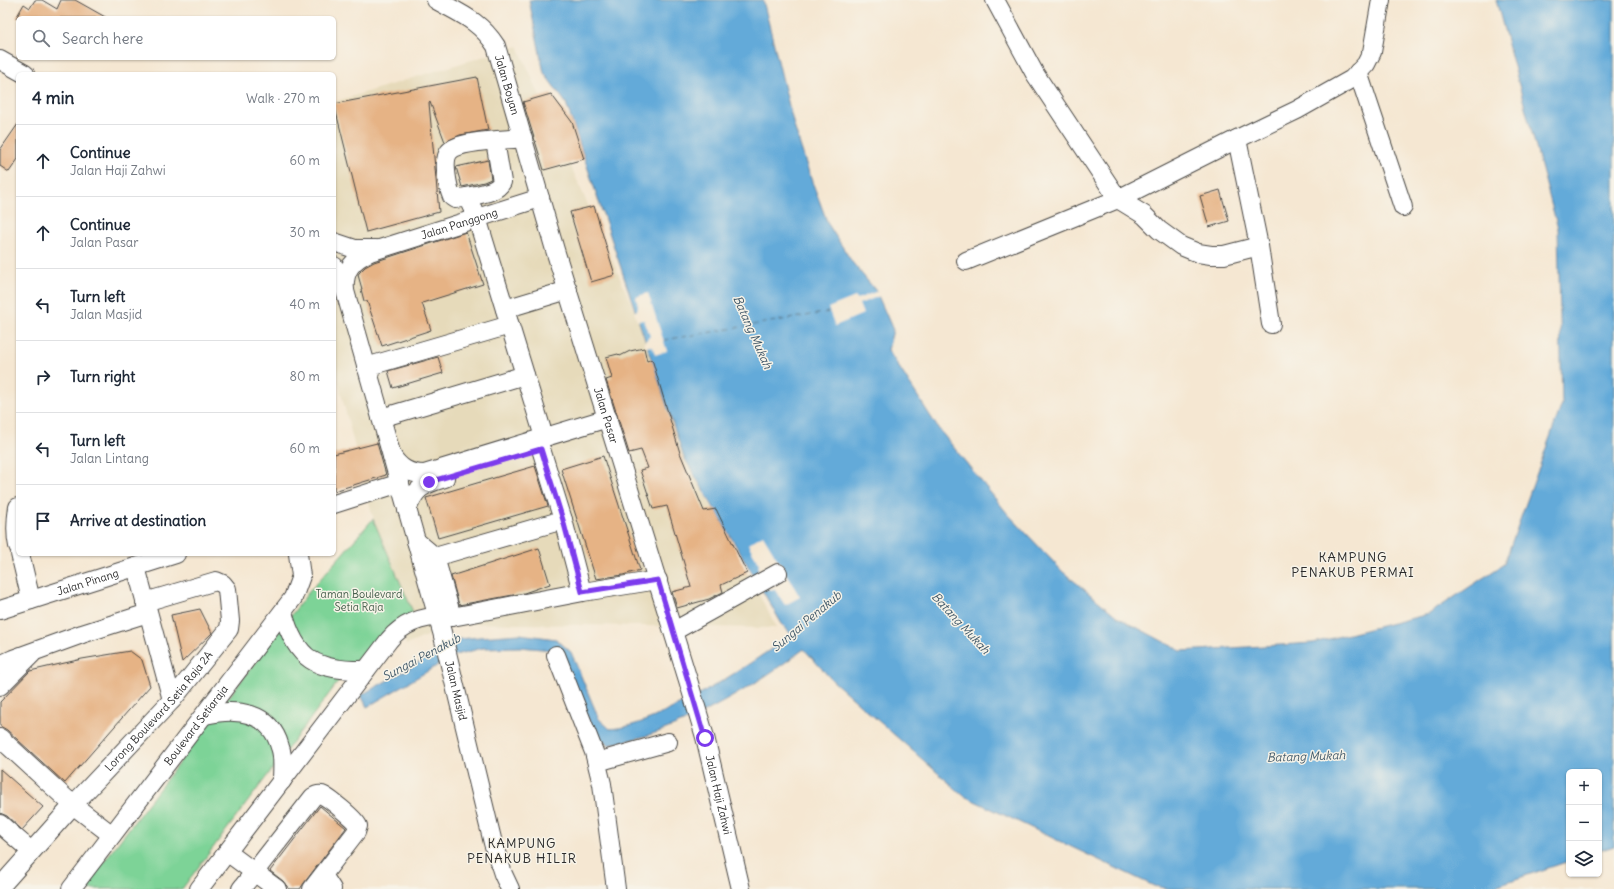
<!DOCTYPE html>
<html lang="en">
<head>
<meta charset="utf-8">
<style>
  :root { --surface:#fff; --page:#f6f6f7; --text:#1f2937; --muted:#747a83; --line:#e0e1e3 }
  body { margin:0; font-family:Delius,sans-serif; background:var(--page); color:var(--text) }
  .controls { position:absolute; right:12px; bottom:12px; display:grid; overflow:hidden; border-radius:6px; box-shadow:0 1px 3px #0004 }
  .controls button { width:36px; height:36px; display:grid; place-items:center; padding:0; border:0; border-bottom:1px solid var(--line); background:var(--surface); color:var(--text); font:20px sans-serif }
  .stop { position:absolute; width:12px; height:12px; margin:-9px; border:3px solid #7c3aed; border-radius:50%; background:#fff }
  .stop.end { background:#7c3aed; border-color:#fff; box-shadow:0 1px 4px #0008 }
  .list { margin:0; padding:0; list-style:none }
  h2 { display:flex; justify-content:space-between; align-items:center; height:52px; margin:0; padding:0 16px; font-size:17px }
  h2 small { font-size:13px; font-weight:400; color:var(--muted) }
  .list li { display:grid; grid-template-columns:26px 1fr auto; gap:12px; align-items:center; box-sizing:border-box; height:72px; padding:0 16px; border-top:1px solid var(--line) }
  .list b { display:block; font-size:15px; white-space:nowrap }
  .list p { margin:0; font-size:13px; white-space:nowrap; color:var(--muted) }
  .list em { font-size:13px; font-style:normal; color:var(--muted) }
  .icon { flex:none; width:22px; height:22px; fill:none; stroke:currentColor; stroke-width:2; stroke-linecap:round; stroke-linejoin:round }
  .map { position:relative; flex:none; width:1614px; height:889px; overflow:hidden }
  .search { position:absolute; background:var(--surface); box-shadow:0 1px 3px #0004; left:16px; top:16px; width:320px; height:44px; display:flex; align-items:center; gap:10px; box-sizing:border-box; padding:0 14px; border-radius:6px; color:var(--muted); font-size:15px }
  .panel { position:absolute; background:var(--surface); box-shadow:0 1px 3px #0004; left:16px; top:72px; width:320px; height:484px; border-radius:6px }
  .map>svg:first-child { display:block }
</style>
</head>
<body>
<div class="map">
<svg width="1614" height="889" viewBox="0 0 1614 889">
  <rect width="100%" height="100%" fill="#f7f3e8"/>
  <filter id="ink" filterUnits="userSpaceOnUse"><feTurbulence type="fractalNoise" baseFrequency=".025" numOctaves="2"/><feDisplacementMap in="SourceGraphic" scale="8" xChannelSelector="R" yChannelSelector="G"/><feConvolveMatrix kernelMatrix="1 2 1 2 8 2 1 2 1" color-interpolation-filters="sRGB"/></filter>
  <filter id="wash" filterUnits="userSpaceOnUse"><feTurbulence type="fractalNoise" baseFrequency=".012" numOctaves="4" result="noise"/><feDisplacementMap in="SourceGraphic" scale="16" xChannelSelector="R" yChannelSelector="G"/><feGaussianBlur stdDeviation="0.9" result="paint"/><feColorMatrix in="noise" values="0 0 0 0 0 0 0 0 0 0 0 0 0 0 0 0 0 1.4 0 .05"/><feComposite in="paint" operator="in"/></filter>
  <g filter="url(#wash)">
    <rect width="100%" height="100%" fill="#f5e7d2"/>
    <!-- built -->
    <path fill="#e6daba" d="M518,46L639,321L683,454L777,628L456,623L406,645L334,366V102Z"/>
    <!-- green -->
    <path fill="#7dd397" stroke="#547f61" d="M373,519L413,612L350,666L182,889H83L308,593Z"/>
    <!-- water -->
    <path fill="#63aad9" stroke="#476a82" d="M529,0H763L794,126L810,176L828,224L852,262L876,291L893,330L888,350L938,428L1007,513L1063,572L1119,618L1181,651L1313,643L1429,614L1504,564L1562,404L1558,229L1496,0H1614V846L1599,851V772H1569V861L1486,889H1171L1154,886L964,796L832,680L804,649C759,682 711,713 658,732C642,738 624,741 608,745L597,737L553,650L519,647L483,648L455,655L367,707L361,695L417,664L452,640L479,637L520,634L556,639L571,652L599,719L610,729C636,727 657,716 679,705C719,685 755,660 792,635L782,624L684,457L566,103L544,73Z"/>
    <!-- pier -->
    <g fill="#f5e7d2">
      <path d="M878,291L880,296L859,304L863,314L835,326L828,308L855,297L857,299Z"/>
      <path d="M648,293L667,351L655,355L653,348L649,346L646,348L644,342L650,336L644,320L637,321L634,312L637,310L638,306L636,297Z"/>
      <path d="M763,535L800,597L785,605L775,590L764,589L754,577L757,574L759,564L748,544Z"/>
    </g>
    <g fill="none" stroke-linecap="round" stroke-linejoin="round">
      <!-- ferry -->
      <path stroke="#3f5768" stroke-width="1" stroke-dasharray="5 4" stroke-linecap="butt" d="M664,340L829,312"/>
    </g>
    <g id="blocks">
      <!-- building -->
      <g fill="#e6b385">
        <path d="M35,0H42L57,9L61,0H75L107,18H16L24,4L30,8Z"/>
        <path d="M477,77L488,130L460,135L445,142L430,102L429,103L439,212L366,232L334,104Z"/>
        <path d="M551,94L572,122L584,159L544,170L523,102Z"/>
        <path d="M18,124V159L9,172L0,166V150Z"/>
        <path d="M488,160L491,179L484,182L462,187L456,167Z"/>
        <path d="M1220,190L1229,221L1209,227L1200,196Z"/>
        <path d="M594,206L615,275L591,282L570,212Z"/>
        <path d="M466,232L483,284L422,303L431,330L382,346L367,301H364L361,289H362L358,275L359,273L365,267L374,262Z"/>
        <path d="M644,348L647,361L652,359L680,453L704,511L716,509L747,573L721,585L723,592L709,599L677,608L672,592L691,587L667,506L653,509L640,470L648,468L641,450L629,453L606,380L612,378L606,357L618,354L620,356L630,351Z"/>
        <path d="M438,357L443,373L393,388L388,371Z"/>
        <path d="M377,443L386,475L334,491V454Z"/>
        <path d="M603,456L640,570L623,575L596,579L561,469Z"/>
        <path d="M535,466L548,506L438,538L426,498Z"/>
        <path d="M539,548L550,584L524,593L459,605L451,576Z"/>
        <path d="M200,609L212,633L182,662L171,615Z"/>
        <path d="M130,651L142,660L150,686L65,783L7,730L0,726V702L30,671L82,659Z"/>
        <path d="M0,769L43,807L22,830L7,816L0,813Z"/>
        <path d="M320,806L346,828L304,883L300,889H289L283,881L270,871Z"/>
      </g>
    </g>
  </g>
  <g filter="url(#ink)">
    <use href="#blocks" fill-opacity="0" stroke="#494744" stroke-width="1"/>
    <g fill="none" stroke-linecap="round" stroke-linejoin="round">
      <defs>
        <g id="minor">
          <path id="s1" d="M436,0C461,14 480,21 496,46L555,250L688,680L705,737L741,889"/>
          <path d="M995,0L1035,74L1118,199L1144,215L1159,230L1181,246L1198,253L1211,255H1224L1259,246"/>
          <path d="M0,60L25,74"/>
          <path d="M1358,72L1403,207"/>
          <path d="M523,138C507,140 458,140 449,152C442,161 448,188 452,197L455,199L467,197L477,218L544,437"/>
          <path d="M1237,139L1259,246L1271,324"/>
          <path d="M467,197C479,194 496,193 502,182L495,141"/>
          <path d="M334,242L355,249H376"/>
          <path d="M966,261L1118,199L1237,139L1297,110L1352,79L1366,64L1372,52L1381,0"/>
          <path id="s2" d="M334,266L345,291L442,632L493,843L503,874L510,889"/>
          <path id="s3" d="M345,291C343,271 352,260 370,252L540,198"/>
          <path d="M505,309L568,290"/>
          <path d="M366,367L510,325"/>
          <path d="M381,418L525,375"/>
          <path d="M392,456C400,468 409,474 424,474L608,418"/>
          <path d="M334,504L400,483"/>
          <path d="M18,507C16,520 15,533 18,546"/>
          <path d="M407,510C415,488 422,485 445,478"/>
          <path d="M563,520L582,592"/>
          <path d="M416,541L435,557L563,520L541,449"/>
          <path d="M20,554L31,600"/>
          <path d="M435,557L452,617"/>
          <path d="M136,567L172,700"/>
          <path id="s4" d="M0,610L176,554"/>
          <path d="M283,612C296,661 317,671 366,670"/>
          <path d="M674,631L778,573"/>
          <path d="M556,655L594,752L602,784L616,889"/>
          <path d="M0,665L13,659L82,634L148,613"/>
          <path d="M0,686L32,654"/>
          <path d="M205,715C236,708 270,711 280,747C284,757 282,770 282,781"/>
          <path d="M0,738L73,805L112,835"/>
          <path d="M597,762L668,742"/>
          <path d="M0,824L31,851"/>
          <path d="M227,852L277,889"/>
          <path d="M323,875L332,889"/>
          <path id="s5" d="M0,887L73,805L172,700L229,629L230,621L227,589L223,584L216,581L145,602"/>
          <path id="s6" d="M71,889L293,598L301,576L298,554"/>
          <path d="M199,889L389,640C405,621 428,615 452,617L583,592L658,580"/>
          <path d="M241,889L313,797C316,795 318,794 322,795C328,797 356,820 358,826L356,832L312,889"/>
        </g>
      </defs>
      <!-- minor casing -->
      <use href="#minor" stroke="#494744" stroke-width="20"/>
      <!-- minor -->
      <use href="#minor" stroke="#fff" stroke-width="18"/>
    </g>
  </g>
  <g fill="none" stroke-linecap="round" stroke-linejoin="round" filter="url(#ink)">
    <!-- route -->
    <path stroke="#7c3aed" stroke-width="5" d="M429,482L541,449L563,520L582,592L658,580L705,738"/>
  </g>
  <g text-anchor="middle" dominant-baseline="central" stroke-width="3" stroke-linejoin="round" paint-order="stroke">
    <!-- street labels -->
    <g font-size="11" fill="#2b2b2b" stroke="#f7f3e8">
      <text stroke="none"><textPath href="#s1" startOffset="117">Jalan Boyan</textPath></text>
      <text stroke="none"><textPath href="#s3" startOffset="144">Jalan Panggong</textPath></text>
      <text stroke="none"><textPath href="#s1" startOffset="462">Jalan Pasar</textPath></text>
      <text stroke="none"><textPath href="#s4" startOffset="92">Jalan Pinang</textPath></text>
      <text stroke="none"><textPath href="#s2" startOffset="442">Jalan Masjid</textPath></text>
      <text stroke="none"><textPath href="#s5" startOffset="237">Lorong Boulevard Setia Raja 2A</textPath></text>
      <text stroke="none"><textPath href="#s6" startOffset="206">Boulevard Setiaraja</textPath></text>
      <text stroke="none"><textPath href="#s1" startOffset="858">Jalan Haji Zahwi</textPath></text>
    </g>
    <!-- park labels -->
    <g font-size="11" fill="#445d4b" stroke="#f7f3e8">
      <text x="359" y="594">Taman Boulevard<tspan x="359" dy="13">Setia Raja</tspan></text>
    </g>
    <!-- water labels -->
    <g font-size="12" font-style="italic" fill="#3f5768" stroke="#f7f3e8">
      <text transform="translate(753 332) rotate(66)">Batang Mukah</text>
      <text transform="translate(806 621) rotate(-40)">Sungai Penakub</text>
      <text transform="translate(961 623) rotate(47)">Batang Mukah</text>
      <text transform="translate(421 657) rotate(-28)">Sungai Penakub</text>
      <text transform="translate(1306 756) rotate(-2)">Batang Mukah</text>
    </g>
    <!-- quarter labels -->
    <g font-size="13" letter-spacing="1" fill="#2b2b2b" stroke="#f7f3e8">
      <text x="1353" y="557">KAMPUNG<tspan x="1353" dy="15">PENAKUB PERMAI</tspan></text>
      <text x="522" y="843">KAMPUNG<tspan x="522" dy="15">PENAKUB HILIR</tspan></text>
    </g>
  </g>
</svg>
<div class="controls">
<button>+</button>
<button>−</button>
<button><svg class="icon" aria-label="layers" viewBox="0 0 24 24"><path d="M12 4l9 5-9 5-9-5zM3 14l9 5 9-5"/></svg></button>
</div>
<div class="stop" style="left:705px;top:738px"></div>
<div class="stop end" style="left:429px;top:482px"></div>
<div class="search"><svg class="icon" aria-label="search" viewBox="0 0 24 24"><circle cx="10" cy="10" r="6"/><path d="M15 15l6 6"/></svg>Search here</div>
<section class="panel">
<h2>4 min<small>Walk · 270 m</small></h2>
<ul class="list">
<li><svg class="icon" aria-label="ahead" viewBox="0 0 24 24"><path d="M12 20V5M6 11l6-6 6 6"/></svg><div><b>Continue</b><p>Jalan Haji Zahwi</p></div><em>60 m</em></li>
<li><svg class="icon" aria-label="ahead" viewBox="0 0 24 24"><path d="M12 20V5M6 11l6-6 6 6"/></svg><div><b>Continue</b><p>Jalan Pasar</p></div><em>30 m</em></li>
<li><svg class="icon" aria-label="left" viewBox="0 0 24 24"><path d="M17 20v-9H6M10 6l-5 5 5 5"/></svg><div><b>Turn left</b><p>Jalan Masjid</p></div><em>40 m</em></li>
<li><svg class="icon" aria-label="right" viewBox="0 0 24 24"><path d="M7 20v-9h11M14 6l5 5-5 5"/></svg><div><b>Turn right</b></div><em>80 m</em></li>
<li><svg class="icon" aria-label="left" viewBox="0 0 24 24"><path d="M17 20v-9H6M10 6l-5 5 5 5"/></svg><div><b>Turn left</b><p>Jalan Lintang</p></div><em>60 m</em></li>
<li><svg class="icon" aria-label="arrive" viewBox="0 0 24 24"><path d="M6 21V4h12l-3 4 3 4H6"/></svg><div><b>Arrive at destination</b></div></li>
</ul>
</section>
</div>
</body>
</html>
